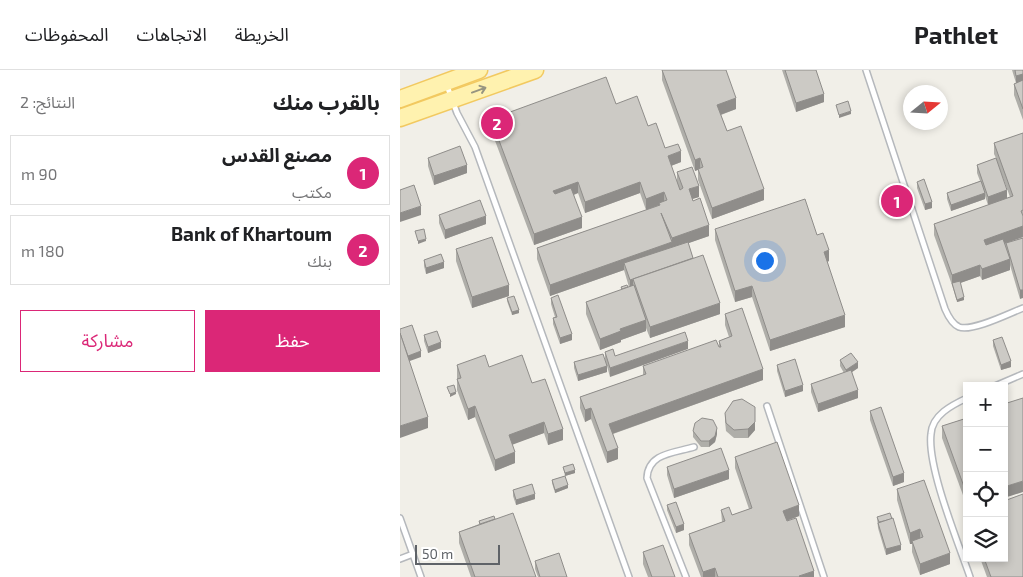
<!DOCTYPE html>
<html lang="ar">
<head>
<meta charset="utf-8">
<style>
  :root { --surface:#fff; --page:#f2f2f2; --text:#202124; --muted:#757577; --line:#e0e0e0; --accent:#db2777 }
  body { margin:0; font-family:"Exo 2","Noto Sans Arabic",sans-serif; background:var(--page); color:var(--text); direction:rtl }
  .controls { position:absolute; right:15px; bottom:15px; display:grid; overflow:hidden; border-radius:0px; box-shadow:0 2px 8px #0003 }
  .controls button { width:45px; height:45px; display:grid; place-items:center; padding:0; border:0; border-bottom:1px solid var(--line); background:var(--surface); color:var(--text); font:25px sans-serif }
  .compass { position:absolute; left:503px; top:15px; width:45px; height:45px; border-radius:50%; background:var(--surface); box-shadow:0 2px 8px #0003; rotate:72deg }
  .scale { position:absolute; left:15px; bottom:12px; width:85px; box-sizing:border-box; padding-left:5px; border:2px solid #5f6368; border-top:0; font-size:14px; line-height:18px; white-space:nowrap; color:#5f6368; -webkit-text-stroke:4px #fff; paint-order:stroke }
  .you { position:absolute; left:364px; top:190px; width:18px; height:18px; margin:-12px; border:4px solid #fff; border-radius:50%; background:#1a73e8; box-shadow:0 0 0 8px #1a73e833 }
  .badge { display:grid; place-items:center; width:32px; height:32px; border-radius:50%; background:var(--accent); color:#fff; font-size:16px; font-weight:700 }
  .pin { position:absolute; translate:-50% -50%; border:2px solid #fff; box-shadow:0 1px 5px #0006 }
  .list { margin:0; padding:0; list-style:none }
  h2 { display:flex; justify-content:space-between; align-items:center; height:65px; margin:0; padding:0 20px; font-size:21px }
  h2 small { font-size:16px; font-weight:400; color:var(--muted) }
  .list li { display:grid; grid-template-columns:32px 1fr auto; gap:15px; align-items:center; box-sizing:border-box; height:70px; margin:0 10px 10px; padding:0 10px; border:1px solid var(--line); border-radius:0px }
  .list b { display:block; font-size:19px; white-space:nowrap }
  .list p { margin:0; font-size:16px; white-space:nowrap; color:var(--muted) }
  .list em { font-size:16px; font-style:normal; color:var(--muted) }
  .actions { display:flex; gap:10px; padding:15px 20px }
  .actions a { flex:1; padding:11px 0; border:1px solid var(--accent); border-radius:0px; text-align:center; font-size:18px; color:var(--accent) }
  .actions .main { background:var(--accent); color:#fff }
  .icon { flex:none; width:28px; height:28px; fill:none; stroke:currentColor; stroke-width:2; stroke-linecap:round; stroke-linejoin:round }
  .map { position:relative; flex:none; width:623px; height:507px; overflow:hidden; direction:ltr }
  header { display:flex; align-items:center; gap:30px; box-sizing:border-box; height:70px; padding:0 25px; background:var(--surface); border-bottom:1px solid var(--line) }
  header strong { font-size:24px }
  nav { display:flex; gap:28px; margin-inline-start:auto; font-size:18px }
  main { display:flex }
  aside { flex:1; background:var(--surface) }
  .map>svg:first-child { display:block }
</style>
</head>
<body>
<header>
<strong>Pathlet</strong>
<nav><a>الخريطة</a><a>الاتجاهات</a><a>المحفوظات</a></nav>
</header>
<main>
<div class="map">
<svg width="623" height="507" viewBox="0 0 623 507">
  <rect width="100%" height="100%" fill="#f1efe8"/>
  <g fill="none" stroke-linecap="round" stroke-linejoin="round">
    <defs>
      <g id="lane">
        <path d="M466,0L545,239C548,246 552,254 559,257C572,262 610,243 623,238"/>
        <path d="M46,13L57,43L75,77L229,507"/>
        <path d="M595,316L623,304"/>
        <path d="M567,328C552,335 532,345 531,364C527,397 558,472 570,507"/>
        <path d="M367,336L424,507"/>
        <path d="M0,448L21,507"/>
        <path d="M0,489L13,484"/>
        <path d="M286,507L247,408C248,383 274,383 294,377"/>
      </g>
      <g id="primary">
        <path d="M0,29L79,0"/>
        <path d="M0,48L135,0"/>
      </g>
    </defs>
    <!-- lane casing -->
    <use href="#lane" stroke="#b5b8bc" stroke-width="8"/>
    <!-- primary casing -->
    <use href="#primary" stroke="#f2c960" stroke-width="19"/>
    <!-- lane -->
    <use href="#lane" stroke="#fff" stroke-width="5"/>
    <!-- primary -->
    <use href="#primary" stroke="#fff2af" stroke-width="16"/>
  </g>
  <!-- wall -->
  <g fill="#afaea9" fill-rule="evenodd">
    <path d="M262,0H326L336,39L321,45L327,61L364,130L312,149L298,110V100L295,101L262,10Z"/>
    <path d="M382,0H416L424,32L396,42Z"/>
    <path d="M612,0H623V50L614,25V14L616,13Z"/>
    <path d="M216,34L248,56L265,78L281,92L271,96L277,112V102L299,127L292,129L309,166L288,173L293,188L320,244L250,268L246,258V261L221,270V272L200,280L186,244V232L221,220V217H229L224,200L150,226L137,189V178L246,140L240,123L185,143L178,123L174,125L182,158L134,175L91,60V49Z"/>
    <path d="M623,63V167L606,173L623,168L620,229L610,195V200L582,210L580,206L560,213L564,230L557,232L552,215L534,165V154L588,135L585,126V129L551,141L547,129V123L580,111L577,103V95L596,88L594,84V73ZM599,97L610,127L607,128Z"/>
    <path d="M28,88L67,103L34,115L28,96Z"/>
    <path d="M517,112L532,138L525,140L517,118Z"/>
    <path d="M39,145L86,154L45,169L39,153Z"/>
    <path d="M315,159L417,165L429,191L427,192L445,257L370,281L352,227L335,232L315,170Z"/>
    <path d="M56,179L109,226L72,238L56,191Z"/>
    <path d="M24,190L44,198L26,204L24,196Z"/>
    <path d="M107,228L119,243L112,245L107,231Z"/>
    <path d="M151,228L172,270L160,274L153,254V248L155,247L151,234Z"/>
    <path d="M325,244L363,310L213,364L218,389L207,393L191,349L185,352L180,338V327L243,305V296L319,277V271L329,267L325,255Z"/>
    <path d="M24,265L41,278L28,283L24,271Z"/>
    <path d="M593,270L611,297L601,300L593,276Z"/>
    <path d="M213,279L210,307L207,296V302L178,311L174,298V292L205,290V282Z"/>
    <path d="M440,290L458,298L452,302L458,328L418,342L411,322V314L444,303L440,296Z"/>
    <path d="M57,295L89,297L132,313L163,370L148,375L144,363L112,374L115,393L95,401L75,347L68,350L57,320Z"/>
    <path d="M377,295L403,321L385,327L377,301Z"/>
    <path d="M470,341L504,412L493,416L470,350Z"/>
    <path d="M325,343L355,360L348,368H334L326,361L325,351Z"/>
    <path d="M567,348V436L542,368V356Z"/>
    <path d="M293,361L317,364L315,372L309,377H301L293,367Z"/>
    <path d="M335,387L399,446L387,451L414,507H301L289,475V464L322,452L321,440L332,445L349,439L335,398Z"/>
    <path d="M163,397L175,403L165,406L168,418L155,423L152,413V410L165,406Z"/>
    <path d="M267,397L329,409L274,428L267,405Z"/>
    <path d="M497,419L550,494L520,505L512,482V474H510L497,430Z"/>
    <path d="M113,420L135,429L116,435L113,426Z"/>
    <path d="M267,435L284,460L276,463L267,440Z"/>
    <path d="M477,447L501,480L486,485L478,458Z"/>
    <path d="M95,449L136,507H71L59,473V462L79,454V451Z"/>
    <path d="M243,482L275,507H248L243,494Z"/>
    <path d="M580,488H604L623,507H587Z"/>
    <path d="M135,491L167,507H138L135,499Z"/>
  </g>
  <!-- shaded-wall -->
  <g fill="#8f8d8a">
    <path d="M623,4V12L616,14V6Z"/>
    <path d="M424,24V32L396,42V33Z"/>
    <path d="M336,28V39L317,46V35Z"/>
    <path d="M451,41V44L439,48V45Z"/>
    <path d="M281,81V92L268,97V86Z"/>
    <path d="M300,88V99L295,101V90Z"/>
    <path d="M67,95V103L34,115V106Z"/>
    <path d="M178,112V123L153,132V121Z"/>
    <path d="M240,112V123L185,143V132Z"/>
    <path d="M299,116V127L289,130V119Z"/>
    <path d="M364,119V130L312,149V138Z"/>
    <path d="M607,120V129L588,135V127Z"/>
    <path d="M264,122V133H259V135L246,140V129Z"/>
    <path d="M585,123V129L551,141V135Z"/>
    <path d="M532,132V138L525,140V134Z"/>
    <path d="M21,136V145L0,152V143Z"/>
    <path d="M86,146V154L45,169V160Z"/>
    <path d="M182,147V158L134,175V164Z"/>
    <path d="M309,155V166L272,179V168Z"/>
    <path d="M623,156V167L584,181V170Z"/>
    <path d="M26,169V171L18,174V171Z"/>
    <path d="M272,172V183L224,193V200L150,226V215Z"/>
    <path d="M429,180V191L424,193V182Z"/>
    <path d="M610,189V200L582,210V199Z"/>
    <path d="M44,192V198L26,204V198Z"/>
    <path d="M580,195V206L552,216V205Z"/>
    <path d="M230,210H233V218L230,219Z"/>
    <path d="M109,215V226L72,238V227Z"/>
    <path d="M352,216V227L335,232V221Z"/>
    <path d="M620,220H623V228L620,229Z"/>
    <path d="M564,227V230L557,232V230Z"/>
    <path d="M320,233V244L250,268V257Z"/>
    <path d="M119,240V243L112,245V242Z"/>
    <path d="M445,245V257L370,281V270Z"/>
    <path d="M246,250V261L221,270V272L200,280V269L220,259Z"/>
    <path d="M172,264V270L160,274V268Z"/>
    <path d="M288,271V279L210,307V298Z"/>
    <path d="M41,272V278L28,283V277Z"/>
    <path d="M21,281V287L7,292V286Z"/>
    <path d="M611,291V297L601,300V295Z"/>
    <path d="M458,292V298L446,306V300Z"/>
    <path d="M207,296V302L178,311V305Z"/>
    <path d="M363,299V310L209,365V354Z"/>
    <path d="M403,315V321L385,327V321Z"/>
    <path d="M458,320V328L418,342V334Z"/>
    <path d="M56,322V324L50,327V324Z"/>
    <path d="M75,336V347L68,350V339Z"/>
    <path d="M191,338V349L185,352V340Z"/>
    <path d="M28,347V358L0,368V356Z"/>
    <path d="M144,352V363L109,376V365Z"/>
    <path d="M355,352V360L348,368V359Z"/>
    <path d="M317,358V364L315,372L309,377V371Z"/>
    <path d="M163,359V370L148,375V364Z"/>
    <path d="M218,378V389L207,393V382Z"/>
    <path d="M115,382V393L95,401V390Z"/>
    <path d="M175,400V403L165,406V403Z"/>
    <path d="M329,400V409L274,428V419Z"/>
    <path d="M504,403V412L493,416V407Z"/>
    <path d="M623,411V422L604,428V417Z"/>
    <path d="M168,415V418L155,423V420Z"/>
    <path d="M135,424V429L116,435V430Z"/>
    <path d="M399,435V446L383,452V441Z"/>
    <path d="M284,454V460L276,463V457Z"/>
    <path d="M520,459V470L512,471V474H510V463Z"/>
    <path d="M501,475V480L486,485V479Z"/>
    <path d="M550,483V494L520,505V494Z"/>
    <path d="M315,498V507H303V502Z"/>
    <path d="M414,501V507H399V506Z"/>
  </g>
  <!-- building -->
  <g fill="#cccac5" stroke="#8f8d8a">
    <path d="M262,0H326L336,28L317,35L327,61L341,56L364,119L312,138L298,99L303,97L300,88L295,90Z"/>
    <path d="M385,0H416L424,24L396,33Z"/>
    <path d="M615,0H623V4L616,6Z"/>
    <path d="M206,7L216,34L237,26L248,56L256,53L265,78L278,74L281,81L268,86L280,120L283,118L277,102L292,97L299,116L289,119L293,131L300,128L309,155L272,168L261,143L272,172L150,215L137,178L260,135L259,133L267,130L264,122L246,129L240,112L185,132L178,112L153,121L155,124L171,118L182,147L134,164L91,49Z"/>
    <path d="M623,10V39L614,14Z"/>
    <path d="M448,31L451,41L439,45L436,35Z"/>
    <path d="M623,63V140L621,141L623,146V156L584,170L586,175L603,169L610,189L582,199L580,195L552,205L534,154L613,126L594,73Z"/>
    <path d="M60,76L67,95L34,106L28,88Z"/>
    <path d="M596,88L607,120L588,127L577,95Z"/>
    <path d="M524,109L532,132L525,134L517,112Z"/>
    <path d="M581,111L585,123L551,135L547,123Z"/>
    <path d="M14,115L21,136L0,143V120Z"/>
    <path d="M405,129L417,165L423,163L429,180L424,182L445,245L370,270L352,216L335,221L315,159Z"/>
    <path d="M80,130L86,146L45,160L39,145Z"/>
    <path d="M24,159L26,169L18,171L15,161Z"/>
    <path d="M92,167L109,215L72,227L56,179Z"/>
    <path d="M623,168V220H620L606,173Z"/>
    <path d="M288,172L293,188L230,210L224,193Z"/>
    <path d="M41,184L44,192L26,198L24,190Z"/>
    <path d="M303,185L320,233L250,257L233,209Z"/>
    <path d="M560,211L564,227L557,230L552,213Z"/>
    <path d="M227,215L228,217L222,219L221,217Z"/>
    <path d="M234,215L246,250L220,259L221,261L200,269L186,232Z"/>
    <path d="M158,225L172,264L160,268L153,248L157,247L151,228Z"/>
    <path d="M114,226L119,240L112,242L107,228Z"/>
    <path d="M342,238L363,299L209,354L218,378L207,382L191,338L185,340L180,327L246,304L243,296L316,270L319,277H321L319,271L332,266L325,244Z"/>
    <path d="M12,255L21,281L8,286L0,263V259Z"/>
    <path d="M37,261L41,272L28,277L24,265Z"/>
    <path d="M285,262L288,271L210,298L205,282L213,279L215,286Z"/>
    <path d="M0,263L28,347L0,356Z"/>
    <path d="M602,267L611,291L601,295L593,270Z"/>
    <path d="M451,283L458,292L446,300L440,290Z"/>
    <path d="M203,284L207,296L178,305L174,292Z"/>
    <path d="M85,285L89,297L122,285L132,313L145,309L163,359L148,364L144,352L109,365L115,382L95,390L75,336L68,339L57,309L61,308L57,295Z"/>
    <path d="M395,289L403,315L385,321L377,295Z"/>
    <path d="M451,300L458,320L418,334L411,314Z"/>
    <path d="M54,315L56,322L50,324L47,317Z"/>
    <path d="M623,328V411L604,417V334Z"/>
    <path d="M342,329L355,337V352L348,359L334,360L326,353L325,343L333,331Z"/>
    <path d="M481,337L504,403L493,407L470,341Z"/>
    <path d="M302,348L313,350L317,358L315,366L309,371H301L293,361L295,353Z"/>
    <path d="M567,348V425L542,356Z"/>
    <path d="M377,372L399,435L383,441L387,451L396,448L414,501L399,506L400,507H318L315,498L303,502L289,464L325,451L321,440L329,437L332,445L352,438L335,387Z"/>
    <path d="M321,378L329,400L274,419L267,397Z"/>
    <path d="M173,394L175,400L165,403L163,397Z"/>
    <path d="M165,406L168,415L155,420L152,410Z"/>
    <path d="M524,410L550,483L520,494L512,471L523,467L520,459L510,463L497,419Z"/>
    <path d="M132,414L135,424L116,430L113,420Z"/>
    <path d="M623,424V507H591L584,488H604V431Z"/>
    <path d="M276,432L284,454L276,457L267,435Z"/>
    <path d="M113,443L136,507H75L59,462Z"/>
    <path d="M490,443L492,449L479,452L477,447Z"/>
    <path d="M94,446L95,449L80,454L79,451Z"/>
    <path d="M493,448L501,475L486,479L478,453Z"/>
    <path d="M263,475L275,507H252L243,482Z"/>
    <path d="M159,483L167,507H140L135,491Z"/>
  </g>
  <!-- one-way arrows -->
  <defs><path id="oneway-shaft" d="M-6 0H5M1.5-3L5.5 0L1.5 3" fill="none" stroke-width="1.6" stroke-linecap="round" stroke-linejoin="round" transform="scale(1.25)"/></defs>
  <use stroke="#979581" href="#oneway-shaft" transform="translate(79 20) rotate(-20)"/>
</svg>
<div class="controls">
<button>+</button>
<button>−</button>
<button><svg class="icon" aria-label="locate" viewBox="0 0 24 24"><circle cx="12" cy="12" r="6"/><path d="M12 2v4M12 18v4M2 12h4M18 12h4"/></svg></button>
<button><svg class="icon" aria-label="layers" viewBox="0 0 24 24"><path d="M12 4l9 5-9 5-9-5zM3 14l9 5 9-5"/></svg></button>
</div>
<svg class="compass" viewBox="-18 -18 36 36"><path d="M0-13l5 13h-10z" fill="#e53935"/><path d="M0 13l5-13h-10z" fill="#757577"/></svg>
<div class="scale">50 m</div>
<div class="you"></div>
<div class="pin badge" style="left:497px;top:131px">1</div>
<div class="pin badge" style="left:97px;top:53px">2</div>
</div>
<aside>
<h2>بالقرب منك<small>النتائج: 2</small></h2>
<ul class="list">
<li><span class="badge">1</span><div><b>مصنع القدس</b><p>مكتب</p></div><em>90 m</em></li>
<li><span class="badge">2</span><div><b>Bank of Khartoum</b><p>بنك</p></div><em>180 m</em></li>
</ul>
<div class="actions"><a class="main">حفظ</a><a>مشاركة</a></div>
</aside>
</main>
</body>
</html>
